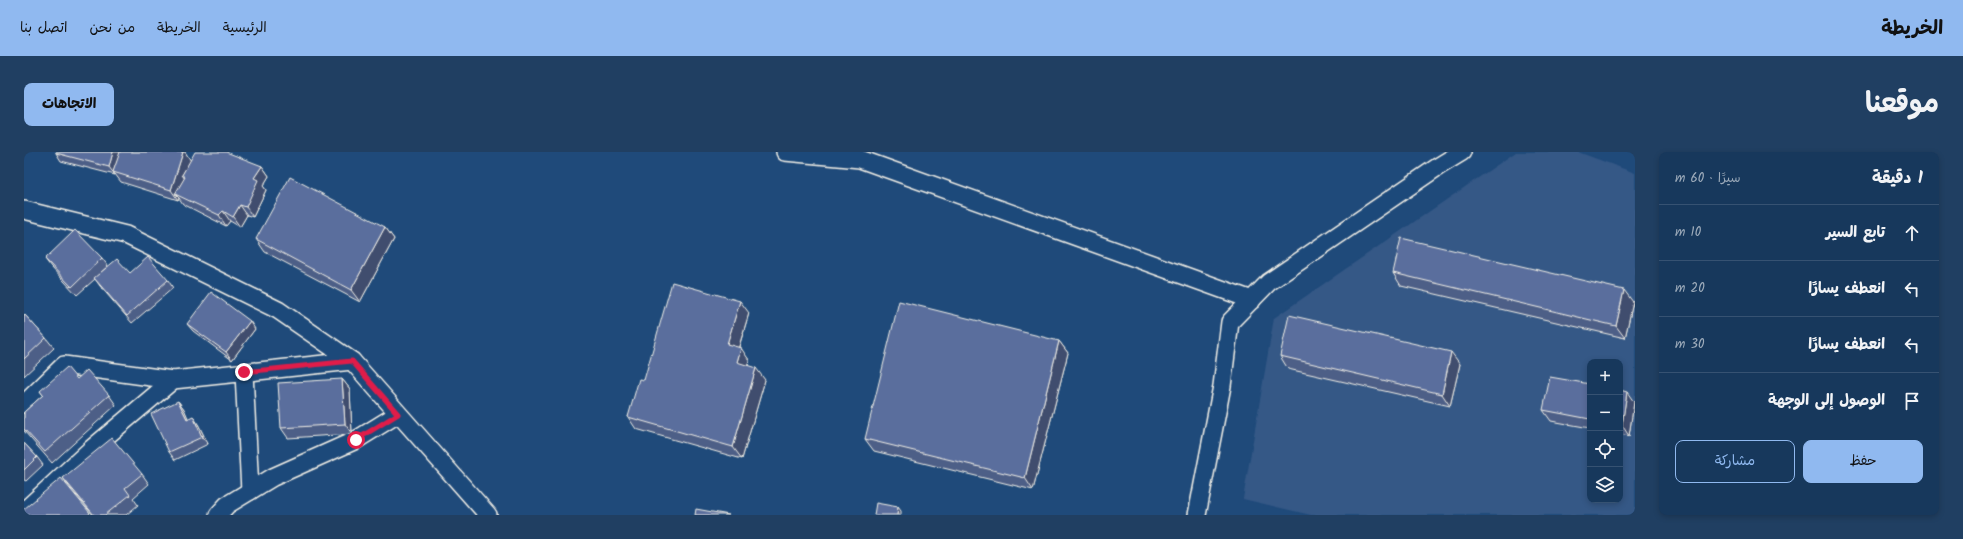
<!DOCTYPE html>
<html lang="ar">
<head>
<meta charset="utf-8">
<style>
  :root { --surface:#17385c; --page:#203f62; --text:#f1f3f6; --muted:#9eacbb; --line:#365272; --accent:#90b9f0 }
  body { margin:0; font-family:Kalam,"Playpen Sans Arabic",sans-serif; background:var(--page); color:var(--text); direction:rtl }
  .controls { position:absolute; right:12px; bottom:12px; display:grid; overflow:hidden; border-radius:8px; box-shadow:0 2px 6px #0003 }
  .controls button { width:36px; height:36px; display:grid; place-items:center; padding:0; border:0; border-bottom:1px solid var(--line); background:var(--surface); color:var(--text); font:20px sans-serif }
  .stop { position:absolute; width:12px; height:12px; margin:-9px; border:3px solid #e11d48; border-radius:50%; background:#fff }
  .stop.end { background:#e11d48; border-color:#fff; box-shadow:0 1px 4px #0008 }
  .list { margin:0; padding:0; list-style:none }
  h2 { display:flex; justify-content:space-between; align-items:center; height:52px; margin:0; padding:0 16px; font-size:17px }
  h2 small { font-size:13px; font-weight:400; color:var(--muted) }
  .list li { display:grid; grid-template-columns:26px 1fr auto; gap:12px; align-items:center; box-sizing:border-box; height:56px; padding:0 16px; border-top:1px solid var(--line) }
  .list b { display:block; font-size:15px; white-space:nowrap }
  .list em { font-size:13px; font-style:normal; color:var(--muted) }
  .actions { display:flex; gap:8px; padding:12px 16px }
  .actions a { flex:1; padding:9px 0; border:1px solid var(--accent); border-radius:8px; text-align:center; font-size:14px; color:var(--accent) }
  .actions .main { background:var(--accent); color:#111 }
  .icon { flex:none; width:22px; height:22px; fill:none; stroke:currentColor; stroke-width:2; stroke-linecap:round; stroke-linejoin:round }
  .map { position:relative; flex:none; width:1611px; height:363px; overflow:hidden; direction:ltr; border-radius:8px }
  header { display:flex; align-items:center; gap:24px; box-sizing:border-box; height:56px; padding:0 20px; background:var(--accent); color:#111 }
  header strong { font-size:19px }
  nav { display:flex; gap:22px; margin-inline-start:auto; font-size:14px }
  .intro { display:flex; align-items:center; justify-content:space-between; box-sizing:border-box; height:96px; padding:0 24px }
  h1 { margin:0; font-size:28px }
  .button { padding:10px 18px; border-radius:8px; background:var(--accent); color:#111; font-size:14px; font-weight:700 }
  main { display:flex; gap:24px; padding:0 24px }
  aside { flex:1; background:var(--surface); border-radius:8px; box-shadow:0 2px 6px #0003 }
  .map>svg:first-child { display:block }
</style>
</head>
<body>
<header>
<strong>الخريطة</strong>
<nav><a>الرئيسية</a><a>الخريطة</a><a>من نحن</a><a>اتصل بنا</a></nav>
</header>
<div class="intro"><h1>موقعنا</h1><a class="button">الاتجاهات</a></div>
<main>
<aside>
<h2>1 دقيقة<small>سيرًا · 60 m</small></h2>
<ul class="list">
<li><svg class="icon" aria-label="ahead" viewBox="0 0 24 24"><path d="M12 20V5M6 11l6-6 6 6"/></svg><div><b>تابع السير</b></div><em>10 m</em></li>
<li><svg class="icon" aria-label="left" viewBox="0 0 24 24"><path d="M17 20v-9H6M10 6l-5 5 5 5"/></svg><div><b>انعطف يسارًا</b></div><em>20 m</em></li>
<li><svg class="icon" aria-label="left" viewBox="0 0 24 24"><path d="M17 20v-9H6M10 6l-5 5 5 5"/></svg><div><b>انعطف يسارًا</b></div><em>30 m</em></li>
<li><svg class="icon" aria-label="arrive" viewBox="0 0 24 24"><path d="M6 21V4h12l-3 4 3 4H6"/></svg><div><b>الوصول إلى الوجهة</b></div></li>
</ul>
<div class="actions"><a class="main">حفظ</a><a>مشاركة</a></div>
</aside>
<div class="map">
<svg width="1611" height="363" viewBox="0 0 1611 363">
  <rect width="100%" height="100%" fill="#1f4a7a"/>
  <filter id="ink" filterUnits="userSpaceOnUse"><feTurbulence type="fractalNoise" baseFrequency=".025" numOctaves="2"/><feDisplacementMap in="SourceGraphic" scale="8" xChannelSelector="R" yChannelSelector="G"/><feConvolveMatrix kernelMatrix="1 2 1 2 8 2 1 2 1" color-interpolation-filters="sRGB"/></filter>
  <g filter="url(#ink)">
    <!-- built -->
    <path fill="#355886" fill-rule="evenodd" d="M1492,0H1554L1611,21V363H1287L1219,347L1250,166ZM1566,210H1596V348H1566Z"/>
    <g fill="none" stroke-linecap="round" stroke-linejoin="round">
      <defs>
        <g id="minor">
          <path d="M761,0L836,7L1228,148"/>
          <path d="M0,58L102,83L254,158L328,209L464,363"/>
          <path d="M220,221L226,339"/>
          <path d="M0,252L40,213L149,228"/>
          <path d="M0,359L66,298L149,228L328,209"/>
          <path d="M194,363L203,353L249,325L332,288L374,262"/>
          <path d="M1173,363L1198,234L1206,170L1245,130L1415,14L1438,0"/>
        </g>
      </defs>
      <!-- minor casing -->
      <use href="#minor" stroke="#f4f1e8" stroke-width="20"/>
      <!-- minor -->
      <use href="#minor" stroke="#1f4a7a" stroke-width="17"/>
    </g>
    <!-- wall -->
    <g fill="#4d5f87" stroke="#f4f1e8">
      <path d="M32,0H161L166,8L238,14L245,24L239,34L242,38L229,65L223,63L216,75L206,69L202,74L159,52L155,46L154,48L97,30L91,22V23L37,9L32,1Z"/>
      <path d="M361,75L370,87L336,150L241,100L232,87Z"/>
      <path d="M78,106L84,114L74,123L106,121L144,128L149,136L108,171L76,134L71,127L53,143L27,115L21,107Z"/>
      <path d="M1369,121L1609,150L1601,186L1377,134Z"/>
      <path d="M725,161L715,195L725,208L724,214L741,228L718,307L612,277L604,265L620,228Z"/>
      <path d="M0,162L22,186L30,196L0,224Z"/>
      <path d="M163,172L231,177L208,208L169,179Z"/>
      <path d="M1035,189L1044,201L1009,338L850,299L841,287Z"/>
      <path d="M1256,204L1436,212L1426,254L1264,217Z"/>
      <path d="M53,227L85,243L92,253L28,311L0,279V260L19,243L16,239Z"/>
      <path d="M318,227L326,237L328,282L264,286L257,276Z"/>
      <path d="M1566,232V276L1527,269L1519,258Z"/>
      <path d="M1596,238L1610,250L1605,284L1596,282Z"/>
      <path d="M154,249L160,257L164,267L174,272L184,292L151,308L145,300Z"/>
      <path d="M0,291L13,305L19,313L2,329L0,328Z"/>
      <path d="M118,322L125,332L109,346L114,353L102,363H69L47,337L39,326Z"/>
    </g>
    <!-- shaded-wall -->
    <g fill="#3f4d6e" stroke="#f4f1e8">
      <path d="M89,0H97L89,20L91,23L85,15Z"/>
      <path d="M159,0H161L167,9L158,23L161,27L151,42L155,46L154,48L147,38Z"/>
      <path d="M238,14L245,24L239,34L242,38L229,65L222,55L230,26Z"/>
      <path d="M216,53L223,63L216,75L209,65Z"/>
      <path d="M199,59L206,69L202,74L195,63Z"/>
      <path d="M361,75L370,87L336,150L327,138Z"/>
      <path d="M1600,138L1609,150L1601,186L1592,174Z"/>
      <path d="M716,149L725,161L712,204L703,192Z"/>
      <path d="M226,169L231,177L208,208L202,200Z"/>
      <path d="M1035,189L1044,201L1009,338L1001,326Z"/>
      <path d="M717,196L725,208L721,223L713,210Z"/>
      <path d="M1427,200L1436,212L1426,254L1418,242Z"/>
      <path d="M732,216L741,228L718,307L709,295Z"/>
      <path d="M318,227L326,237L328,282L321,272Z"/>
      <path d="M1603,240L1610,250L1605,284L1598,273Z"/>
      <path d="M154,249L160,257L168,275L163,267Z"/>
      <path d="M169,264L174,272L184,292L178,285Z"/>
      <path d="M874,355L877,359V363H873Z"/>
    </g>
    <!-- building -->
    <g fill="#5a6e9d" stroke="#f4f1e8">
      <path d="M32,0H89L85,15L32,1Z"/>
      <path d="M96,0H159L147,38L89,20Z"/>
      <path d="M171,0H202L238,14L230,26L234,28L222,55L216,53L209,65L199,59L195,63L151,42L161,25L158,23Z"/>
      <path d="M266,25L361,75L327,138L232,87Z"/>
      <path d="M51,78L78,106L48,135L21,107Z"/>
      <path d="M1377,86L1600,138L1592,174L1369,121Z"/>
      <path d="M124,105L144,128L103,164L70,126L93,107L106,121Z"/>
      <path d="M648,130L716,149L703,192L717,196L713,210L732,216L709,295L604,265L615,227L620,228Z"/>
      <path d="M187,140L226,169L202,200L163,172Z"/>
      <path d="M875,149L1035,189L1001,326L841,287Z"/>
      <path d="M0,162L22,186L0,207Z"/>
      <path d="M1265,163L1427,200L1418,242L1256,204Z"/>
      <path d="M43,215L53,227L63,218L85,243L21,300L0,277V260L19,243L16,239Z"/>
      <path d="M1526,225L1566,232V267L1519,258Z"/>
      <path d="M318,227L321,272L257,276L254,231Z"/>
      <path d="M1596,238L1603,240L1598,273H1596Z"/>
      <path d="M154,249L163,267L169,264L178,285L145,300L127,262Z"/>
      <path d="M88,286L118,322L101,336L106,343L81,363H70L39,326Z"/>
      <path d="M0,291L13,305L0,318Z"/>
      <path d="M37,326L66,361L64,363H1L0,362V357Z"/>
      <path d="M852,351L874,355L873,363H850Z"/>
      <path d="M672,357L705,363H671Z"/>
    </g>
  </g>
  <g fill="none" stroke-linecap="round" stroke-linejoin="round" filter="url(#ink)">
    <!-- route -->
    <path stroke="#e11d48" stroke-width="5" d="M220,220L328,209L374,262L332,288"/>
  </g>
</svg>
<div class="controls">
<button>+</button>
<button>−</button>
<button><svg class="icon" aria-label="locate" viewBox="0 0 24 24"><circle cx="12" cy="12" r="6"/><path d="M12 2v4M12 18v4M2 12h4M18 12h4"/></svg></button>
<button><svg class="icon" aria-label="layers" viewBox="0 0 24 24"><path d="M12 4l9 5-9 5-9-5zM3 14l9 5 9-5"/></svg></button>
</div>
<div class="stop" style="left:332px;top:288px"></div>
<div class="stop end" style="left:220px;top:220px"></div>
</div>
</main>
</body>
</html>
